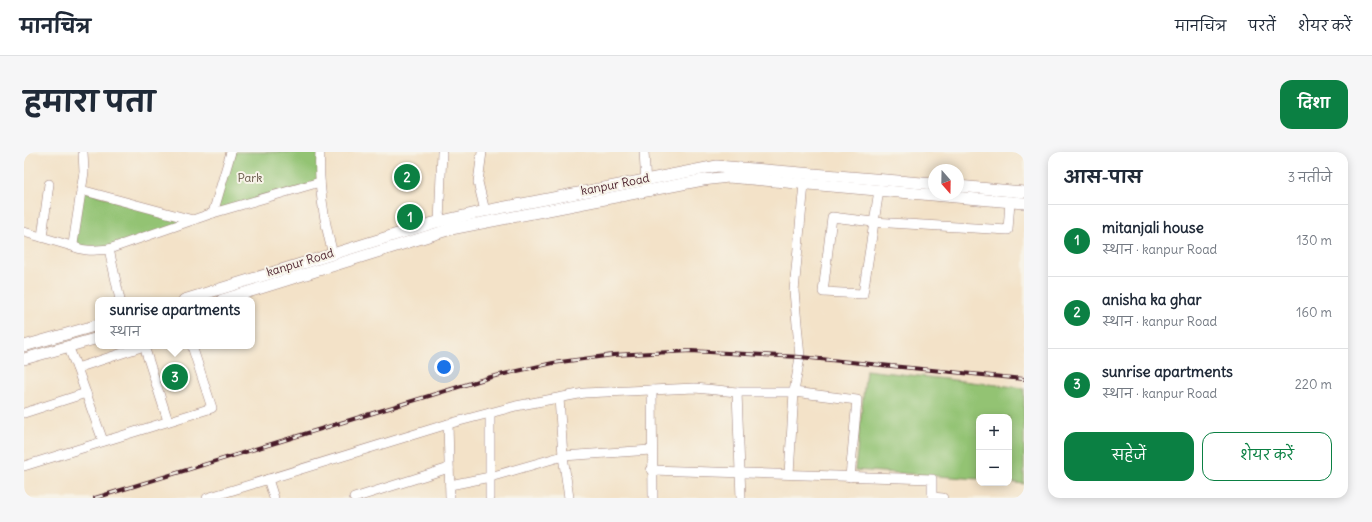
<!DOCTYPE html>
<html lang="hi">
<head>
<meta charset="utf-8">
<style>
  :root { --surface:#fff; --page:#f6f6f7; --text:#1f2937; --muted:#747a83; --line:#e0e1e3; --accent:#0b8043 }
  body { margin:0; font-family:Delius,"Playpen Sans Deva",sans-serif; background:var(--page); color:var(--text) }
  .controls { position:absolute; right:12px; bottom:12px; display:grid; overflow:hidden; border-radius:8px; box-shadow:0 2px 10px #0003 }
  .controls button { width:36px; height:36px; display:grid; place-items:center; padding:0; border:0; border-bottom:1px solid var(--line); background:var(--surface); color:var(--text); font:20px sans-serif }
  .compass { position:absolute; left:904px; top:12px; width:36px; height:36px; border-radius:50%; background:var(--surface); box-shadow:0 2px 10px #0003; rotate:160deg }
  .you { position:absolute; left:420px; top:215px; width:14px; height:14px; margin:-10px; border:3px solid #fff; border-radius:50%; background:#1a73e8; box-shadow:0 0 0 6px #1a73e833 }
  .badge { display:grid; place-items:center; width:26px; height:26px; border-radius:50%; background:var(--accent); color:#fff; font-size:13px; font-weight:700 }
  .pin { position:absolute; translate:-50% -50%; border:2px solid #fff; box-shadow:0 1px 4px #0006 }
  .popup { position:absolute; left:71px; top:145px; width:160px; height:52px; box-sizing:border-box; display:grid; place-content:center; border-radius:8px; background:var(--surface); filter:drop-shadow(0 1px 3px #0005); font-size:13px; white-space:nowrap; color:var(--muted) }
  .popup b { font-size:15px; color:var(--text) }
  .popup::after { content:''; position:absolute; left:50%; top:100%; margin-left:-8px; border:8px solid transparent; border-top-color:var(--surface) }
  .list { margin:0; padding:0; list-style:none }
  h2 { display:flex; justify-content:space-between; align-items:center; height:52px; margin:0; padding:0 16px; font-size:17px }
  h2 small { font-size:13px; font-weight:400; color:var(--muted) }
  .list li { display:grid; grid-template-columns:26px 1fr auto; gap:12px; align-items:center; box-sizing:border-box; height:72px; padding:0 16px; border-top:1px solid var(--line) }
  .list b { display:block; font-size:15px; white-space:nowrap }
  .list p { margin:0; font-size:13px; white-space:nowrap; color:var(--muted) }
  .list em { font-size:13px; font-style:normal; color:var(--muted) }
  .actions { display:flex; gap:8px; padding:12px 16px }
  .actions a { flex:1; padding:9px 0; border:1px solid var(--accent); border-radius:12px; text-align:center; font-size:14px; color:var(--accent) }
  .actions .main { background:var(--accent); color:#fff }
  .map { position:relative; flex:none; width:1000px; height:346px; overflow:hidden; border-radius:12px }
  header { display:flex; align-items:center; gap:24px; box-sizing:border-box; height:56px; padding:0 20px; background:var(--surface); border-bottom:1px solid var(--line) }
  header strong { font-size:19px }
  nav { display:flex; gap:22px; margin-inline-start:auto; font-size:14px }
  .intro { display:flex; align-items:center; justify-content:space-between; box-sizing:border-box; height:96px; padding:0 24px }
  h1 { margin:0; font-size:28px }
  .button { padding:10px 18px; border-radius:12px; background:var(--accent); color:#fff; font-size:14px; font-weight:700 }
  main { display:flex; gap:24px; padding:0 24px }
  aside { flex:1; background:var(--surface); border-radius:12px; box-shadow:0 2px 10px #0003 }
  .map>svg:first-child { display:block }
</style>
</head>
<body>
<header>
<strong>मानचित्र</strong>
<nav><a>मानचित्र</a><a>परतें</a><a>शेयर करें</a></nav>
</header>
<div class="intro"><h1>हमारा पता</h1><a class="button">दिशा</a></div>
<main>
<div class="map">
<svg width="1000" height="346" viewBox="0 0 1000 346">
  <rect width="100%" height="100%" fill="#f7f3e8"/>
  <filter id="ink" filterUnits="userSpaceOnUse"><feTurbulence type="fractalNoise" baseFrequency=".025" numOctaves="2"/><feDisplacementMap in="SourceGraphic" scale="8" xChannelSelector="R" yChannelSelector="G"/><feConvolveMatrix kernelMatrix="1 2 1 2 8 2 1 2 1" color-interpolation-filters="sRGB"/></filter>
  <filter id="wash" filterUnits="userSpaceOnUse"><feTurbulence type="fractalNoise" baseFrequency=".012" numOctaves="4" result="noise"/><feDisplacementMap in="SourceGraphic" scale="16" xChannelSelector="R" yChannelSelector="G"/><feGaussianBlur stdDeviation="0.9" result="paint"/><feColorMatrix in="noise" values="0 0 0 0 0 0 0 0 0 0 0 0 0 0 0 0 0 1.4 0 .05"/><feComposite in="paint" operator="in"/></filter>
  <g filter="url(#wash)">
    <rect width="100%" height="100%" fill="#f3e2c8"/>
    <!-- green -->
    <g fill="#93c373" stroke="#6e714f">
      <path d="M207,0H296V30L189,61Z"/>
      <path d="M57,38L163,70L85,97L51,95Z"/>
      <path d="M842,218L1000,236V332L985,330V265H955V327L831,318Z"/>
    </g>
  </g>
  <g filter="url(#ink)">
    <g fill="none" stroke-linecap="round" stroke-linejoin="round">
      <defs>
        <g id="minor">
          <path d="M59,0L60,20L49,92L51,95C62,100 73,98 85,97"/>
          <path d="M296,0C294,35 300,69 309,102"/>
          <path d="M458,0L454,30L461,59"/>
          <path d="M620,0L622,33"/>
          <path d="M57,38L169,68"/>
          <path d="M855,38L839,142L799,140L808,65L849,70L984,78L986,49"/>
          <path d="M189,61L207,0"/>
          <path d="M415,70L418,0"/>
          <path d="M0,80L51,95"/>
          <path d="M18,85L25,32"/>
          <path d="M96,148L85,97L189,61L296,30"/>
          <path d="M44,194L53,216"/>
          <path d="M120,194L144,269"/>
          <path d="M628,238L629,346"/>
          <path d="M713,240L717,346"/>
          <path d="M535,246L539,304L627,298"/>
          <path d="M0,261L62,241"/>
          <path d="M424,272L426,346"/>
          <path d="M79,289L53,216L120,194"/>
          <path d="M0,314L188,256L168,194"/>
          <path d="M627,318L908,327V346"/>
          <path d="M765,322L770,240L776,205L770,139L780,32"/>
          <path d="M244,327L250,346"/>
          <path d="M426,333L466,325L539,304L545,346"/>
          <path d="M908,345L919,346"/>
          <path d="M183,346L424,272L492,254L560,241L671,236L713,240H770L833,248L826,325"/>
          <path d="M330,346L425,316"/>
          <path d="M466,346V261"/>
        </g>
        <g id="tertiary">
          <path d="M934,34L1000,40"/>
          <path d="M160,148L409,71L461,59L693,14L910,32"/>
          <path d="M198,148L427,77L679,28L704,25L1000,51"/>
          <path d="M0,194L74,173"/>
          <path d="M0,207L74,186"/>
        </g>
      </defs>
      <!-- minor casing -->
      <use href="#minor" stroke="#9e807a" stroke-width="10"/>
      <!-- tertiary casing -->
      <use href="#tertiary" stroke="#9e807a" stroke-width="12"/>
      <!-- minor -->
      <use href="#minor" stroke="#fff" stroke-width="9"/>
      <!-- tertiary -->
      <use href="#tertiary" stroke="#fff" stroke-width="11"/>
      <defs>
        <path id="rail" d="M71,346L467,225L529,211L589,203L667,199L776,205L1000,227"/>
      </defs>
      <!-- rail casing -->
      <use href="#rail" stroke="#4a1f2b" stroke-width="4"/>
      <!-- rail -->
      <use href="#rail" stroke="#f7f3e8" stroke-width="2.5" stroke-dasharray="8" stroke-linecap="butt"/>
    </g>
  </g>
  <g text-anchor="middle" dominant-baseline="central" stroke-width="4" stroke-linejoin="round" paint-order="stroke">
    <!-- park labels -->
    <g font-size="12" fill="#605041" stroke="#f7f3e8">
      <text x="226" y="25">Park</text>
    </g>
    <!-- street labels -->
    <g font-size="12" fill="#4a1f2b" stroke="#f7f3e8">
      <text transform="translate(591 32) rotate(-11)">kanpur Road</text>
      <text transform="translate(276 110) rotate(-17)">kanpur Road</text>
    </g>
  </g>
</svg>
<div class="controls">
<button>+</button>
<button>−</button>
</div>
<svg class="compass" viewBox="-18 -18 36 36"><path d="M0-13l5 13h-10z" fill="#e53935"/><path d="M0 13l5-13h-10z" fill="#747a83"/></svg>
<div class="you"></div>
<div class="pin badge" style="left:386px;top:65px">1</div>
<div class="pin badge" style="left:383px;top:25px">2</div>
<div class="pin badge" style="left:151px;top:225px">3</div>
<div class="popup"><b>sunrise apartments</b>स्थान</div>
</div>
<aside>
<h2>आस-पास<small>3 नतीजे</small></h2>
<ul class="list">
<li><span class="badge">1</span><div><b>mitanjali house</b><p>स्थान · kanpur Road</p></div><em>130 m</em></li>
<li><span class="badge">2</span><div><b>anisha ka ghar</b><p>स्थान · kanpur Road</p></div><em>160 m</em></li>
<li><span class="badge">3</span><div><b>sunrise apartments</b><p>स्थान · kanpur Road</p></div><em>220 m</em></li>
</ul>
<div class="actions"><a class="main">सहेजें</a><a>शेयर करें</a></div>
</aside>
</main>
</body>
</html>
